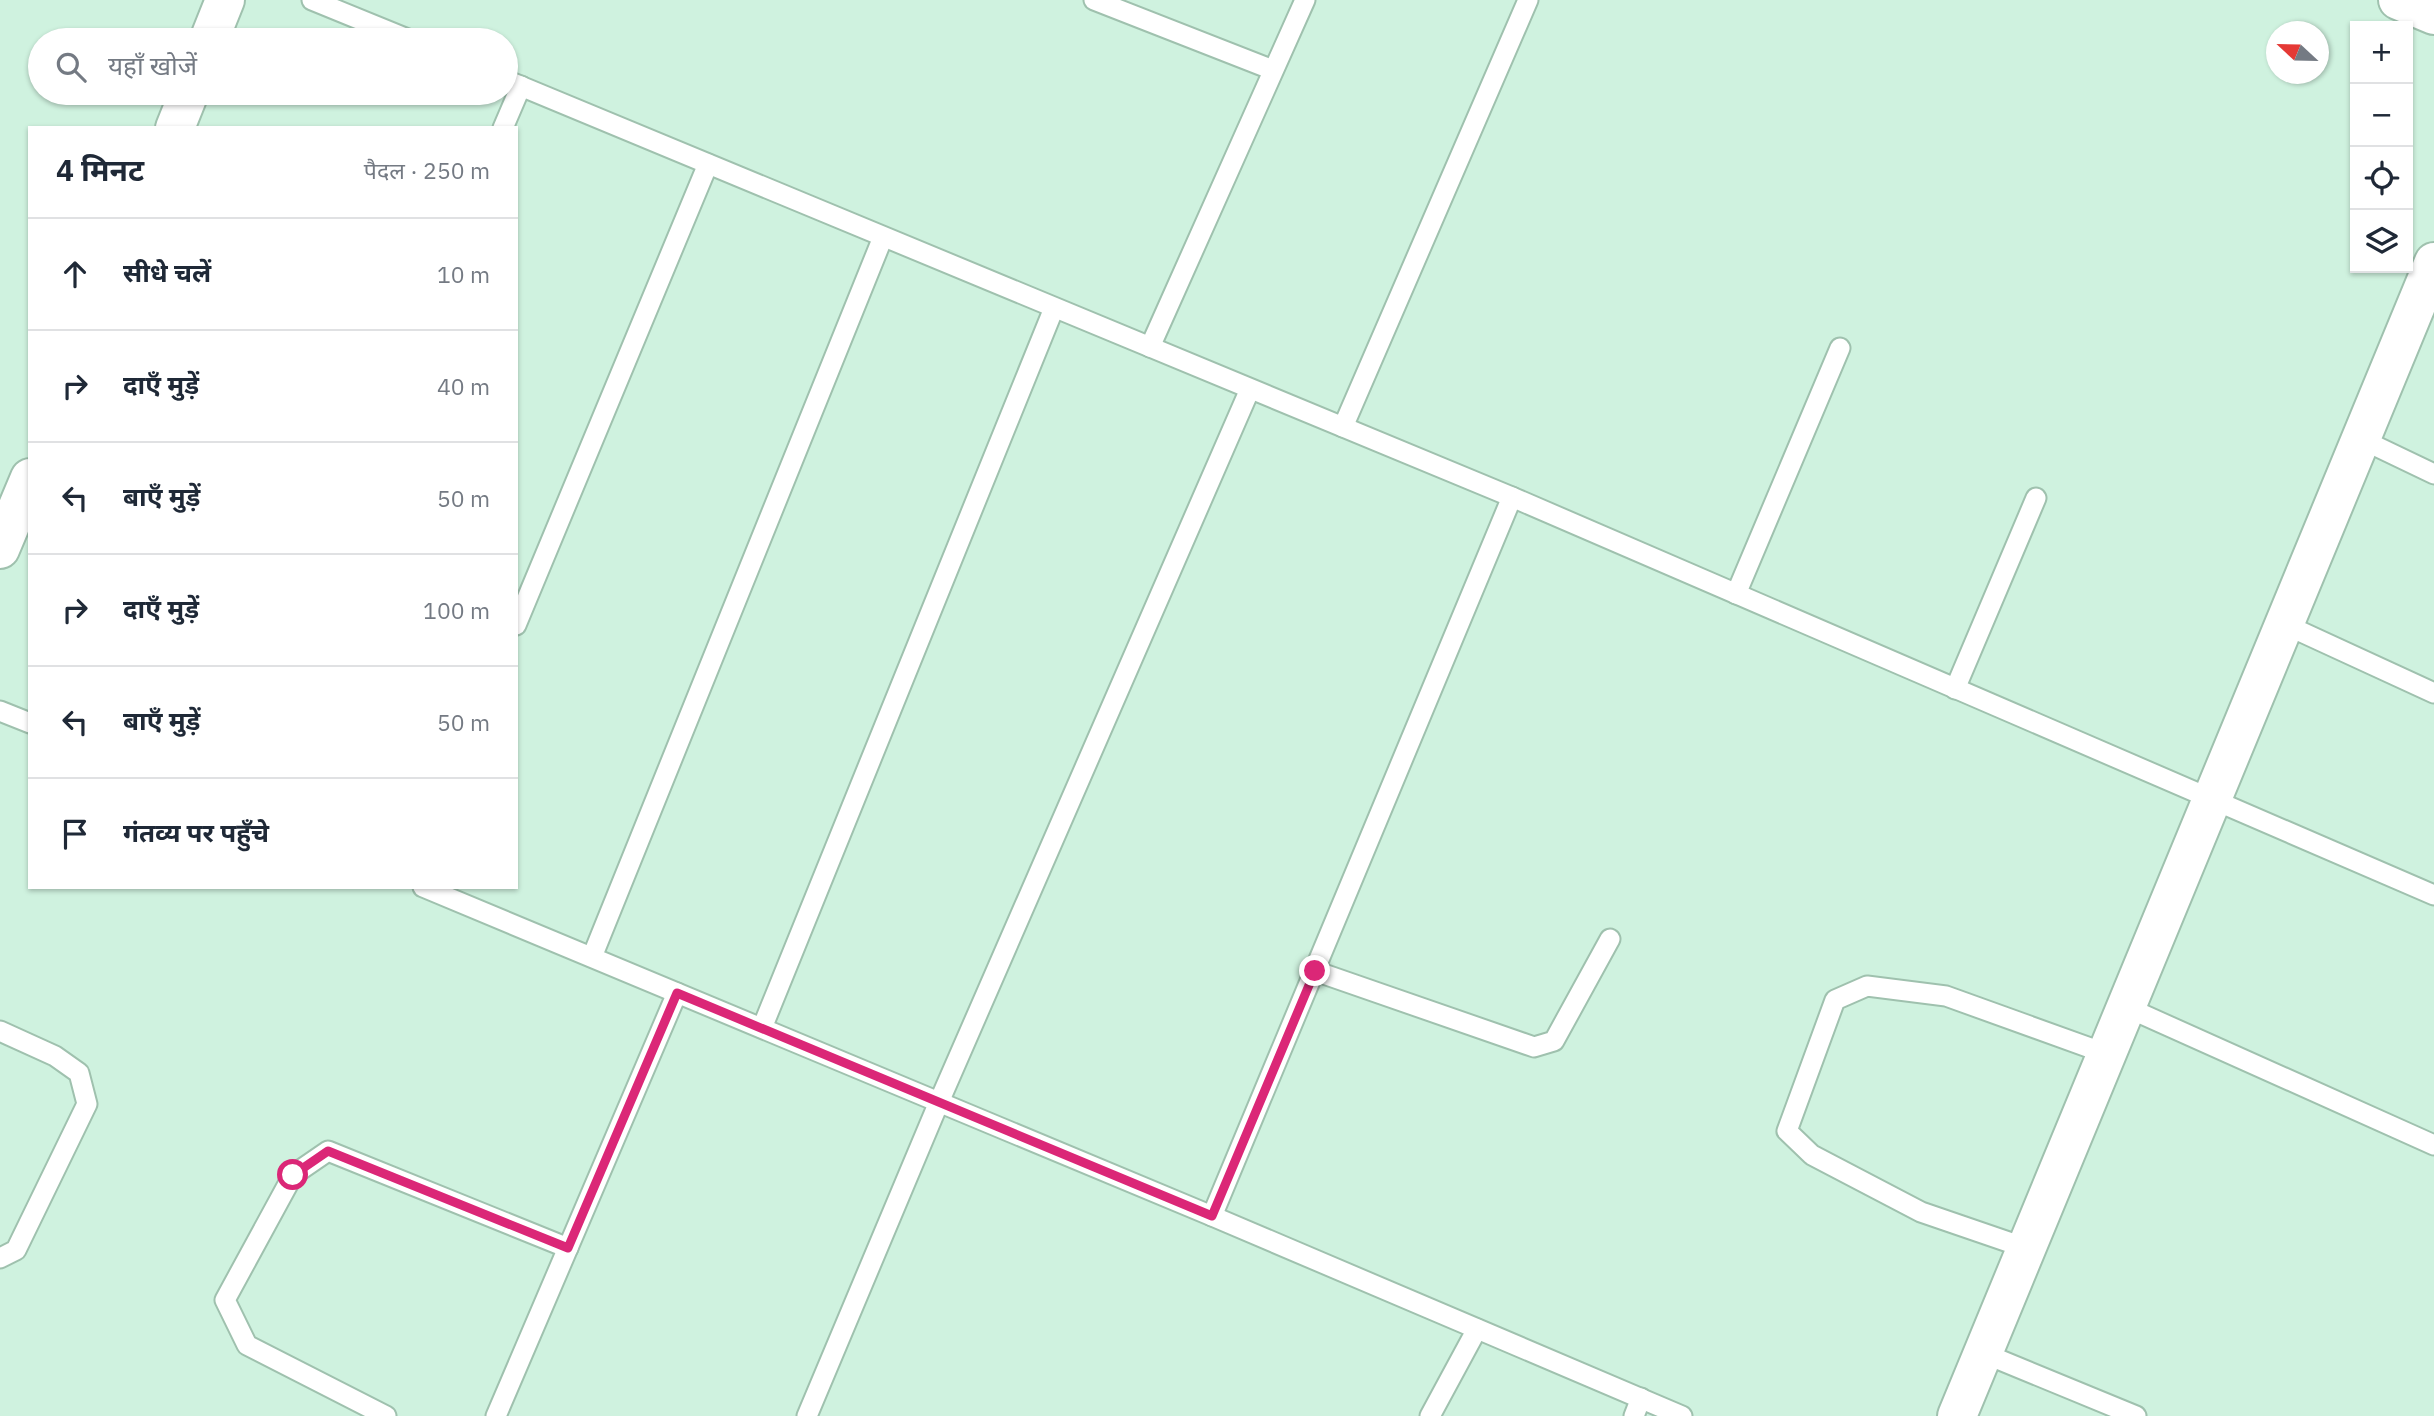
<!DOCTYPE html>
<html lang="hi">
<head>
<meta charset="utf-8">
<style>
  :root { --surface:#fff; --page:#f6f6f7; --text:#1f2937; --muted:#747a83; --line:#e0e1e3 }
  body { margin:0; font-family:"IBM Plex Sans","Noto Sans Devanagari",sans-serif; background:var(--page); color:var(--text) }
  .controls { position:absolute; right:21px; top:21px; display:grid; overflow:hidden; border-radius:0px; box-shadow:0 2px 5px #0004 }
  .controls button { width:63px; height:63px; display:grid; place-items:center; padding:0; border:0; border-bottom:2px solid var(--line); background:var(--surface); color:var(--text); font:35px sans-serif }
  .compass { position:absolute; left:2266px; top:21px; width:63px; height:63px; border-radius:50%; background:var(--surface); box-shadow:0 2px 5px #0004; rotate:292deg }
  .stop { position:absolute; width:21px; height:21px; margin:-16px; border:5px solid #db2777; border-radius:50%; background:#fff }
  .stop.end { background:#db2777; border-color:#fff; box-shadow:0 2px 7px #0008 }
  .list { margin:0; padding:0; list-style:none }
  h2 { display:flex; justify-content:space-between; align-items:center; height:91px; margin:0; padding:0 28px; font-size:30px }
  h2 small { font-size:23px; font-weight:400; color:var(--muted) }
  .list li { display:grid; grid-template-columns:46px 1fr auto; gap:21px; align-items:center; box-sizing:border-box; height:112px; padding:0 28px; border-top:2px solid var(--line) }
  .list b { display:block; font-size:26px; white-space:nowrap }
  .list em { font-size:23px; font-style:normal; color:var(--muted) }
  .icon { flex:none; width:38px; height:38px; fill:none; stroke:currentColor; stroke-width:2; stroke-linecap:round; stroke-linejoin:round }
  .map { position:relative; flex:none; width:2434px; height:1416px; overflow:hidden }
  .search { position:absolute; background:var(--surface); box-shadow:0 2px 5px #0004; left:28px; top:28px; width:490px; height:77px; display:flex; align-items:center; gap:18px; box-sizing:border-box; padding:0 24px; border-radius:38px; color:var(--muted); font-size:26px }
  .panel { position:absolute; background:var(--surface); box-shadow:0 2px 5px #0004; left:28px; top:126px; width:490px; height:763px; border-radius:0px }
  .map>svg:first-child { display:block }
</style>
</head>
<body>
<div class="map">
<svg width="2434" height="1416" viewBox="0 0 2434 1416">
  <rect width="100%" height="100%" fill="#cff2df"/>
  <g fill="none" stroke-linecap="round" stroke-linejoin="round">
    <defs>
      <g id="service">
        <path d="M312,0L410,40"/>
        <path d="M1094,0L1273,70"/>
        <path d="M506,80L1512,497L2434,895"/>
        <path d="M503,128L521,86"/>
        <path d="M1150,347L1305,0"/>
        <path d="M1343,427L1528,0"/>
        <path d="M2361,439L2434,474"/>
        <path d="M1736,594L1840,348"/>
        <path d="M2284,624L2434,693"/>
        <path d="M516,625L708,164"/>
        <path d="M1955,689L2036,498"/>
        <path d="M0,711L30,723"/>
        <path d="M423,887L1212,1216L1682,1416"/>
        <path d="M592,957L883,237"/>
        <path d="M1315,971L1534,1047L1554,1041L1610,939"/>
        <path d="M2126,1007L2434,1145"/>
        <path d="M762,1028L1054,308"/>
        <path d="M0,1031L55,1056L79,1073L87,1104L16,1250L0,1258"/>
        <path d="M1212,1216L1512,497"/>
        <path d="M2026,1248L1921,1212L1812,1155L1787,1131L1835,1000L1867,986L1946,996L2107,1054"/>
        <path d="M1983,1353L2136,1416"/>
        <path d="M386,1416L247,1345L225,1300L293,1175L328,1151L568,1248"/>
        <path d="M496,1416L677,993"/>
        <path d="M807,1416L939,1102L1250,389"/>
        <path d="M1430,1416L1477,1329"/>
        <path d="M1634,1416L1641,1398"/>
      </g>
      <g id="minor">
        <path d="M2398,0L2434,15"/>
        <path d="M209,40L225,0"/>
        <path d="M175,128L189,93"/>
        <path d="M0,549L30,478"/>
        <path d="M1957,1416L2434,262"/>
      </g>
    </defs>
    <!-- service casing -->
    <use href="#service" stroke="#9fc1ae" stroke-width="23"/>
    <!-- minor casing -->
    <use href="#minor" stroke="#9fc1ae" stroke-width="42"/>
    <!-- service -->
    <use href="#service" stroke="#fff" stroke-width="19"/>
    <!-- minor -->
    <use href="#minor" stroke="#fff" stroke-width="38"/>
  </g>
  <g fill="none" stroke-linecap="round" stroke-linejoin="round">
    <!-- route -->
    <path stroke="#db2777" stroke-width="9" d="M293,1175L328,1151L568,1248L677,993L1212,1216L1315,971"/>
  </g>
</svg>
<div class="controls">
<button>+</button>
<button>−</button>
<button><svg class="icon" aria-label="locate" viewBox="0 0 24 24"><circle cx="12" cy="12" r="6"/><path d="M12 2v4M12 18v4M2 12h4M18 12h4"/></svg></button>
<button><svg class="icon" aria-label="layers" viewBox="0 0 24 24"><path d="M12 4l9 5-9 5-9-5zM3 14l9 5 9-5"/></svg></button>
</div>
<svg class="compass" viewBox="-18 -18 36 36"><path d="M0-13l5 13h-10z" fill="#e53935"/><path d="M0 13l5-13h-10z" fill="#747a83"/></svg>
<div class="stop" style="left:293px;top:1175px"></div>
<div class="stop end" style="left:1315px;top:971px"></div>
<div class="search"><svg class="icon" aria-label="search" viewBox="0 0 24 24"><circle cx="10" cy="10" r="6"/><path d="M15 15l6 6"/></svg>यहाँ खोजें</div>
<section class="panel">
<h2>4 मिनट<small>पैदल · 250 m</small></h2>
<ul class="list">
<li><svg class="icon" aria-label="ahead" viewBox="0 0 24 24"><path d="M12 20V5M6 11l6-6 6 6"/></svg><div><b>सीधे चलें</b></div><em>10 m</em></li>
<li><svg class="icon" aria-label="right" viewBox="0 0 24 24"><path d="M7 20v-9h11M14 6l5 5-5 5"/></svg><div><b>दाएँ मुड़ें</b></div><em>40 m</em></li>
<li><svg class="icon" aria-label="left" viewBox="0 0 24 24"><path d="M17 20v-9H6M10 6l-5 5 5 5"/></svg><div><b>बाएँ मुड़ें</b></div><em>50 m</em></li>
<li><svg class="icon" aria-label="right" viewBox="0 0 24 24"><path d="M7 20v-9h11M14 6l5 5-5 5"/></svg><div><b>दाएँ मुड़ें</b></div><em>100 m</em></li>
<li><svg class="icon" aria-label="left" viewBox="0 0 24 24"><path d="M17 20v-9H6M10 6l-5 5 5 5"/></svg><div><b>बाएँ मुड़ें</b></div><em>50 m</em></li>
<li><svg class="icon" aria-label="arrive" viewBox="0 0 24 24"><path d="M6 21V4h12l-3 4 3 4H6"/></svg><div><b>गंतव्य पर पहुँचे</b></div></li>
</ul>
</section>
</div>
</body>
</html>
